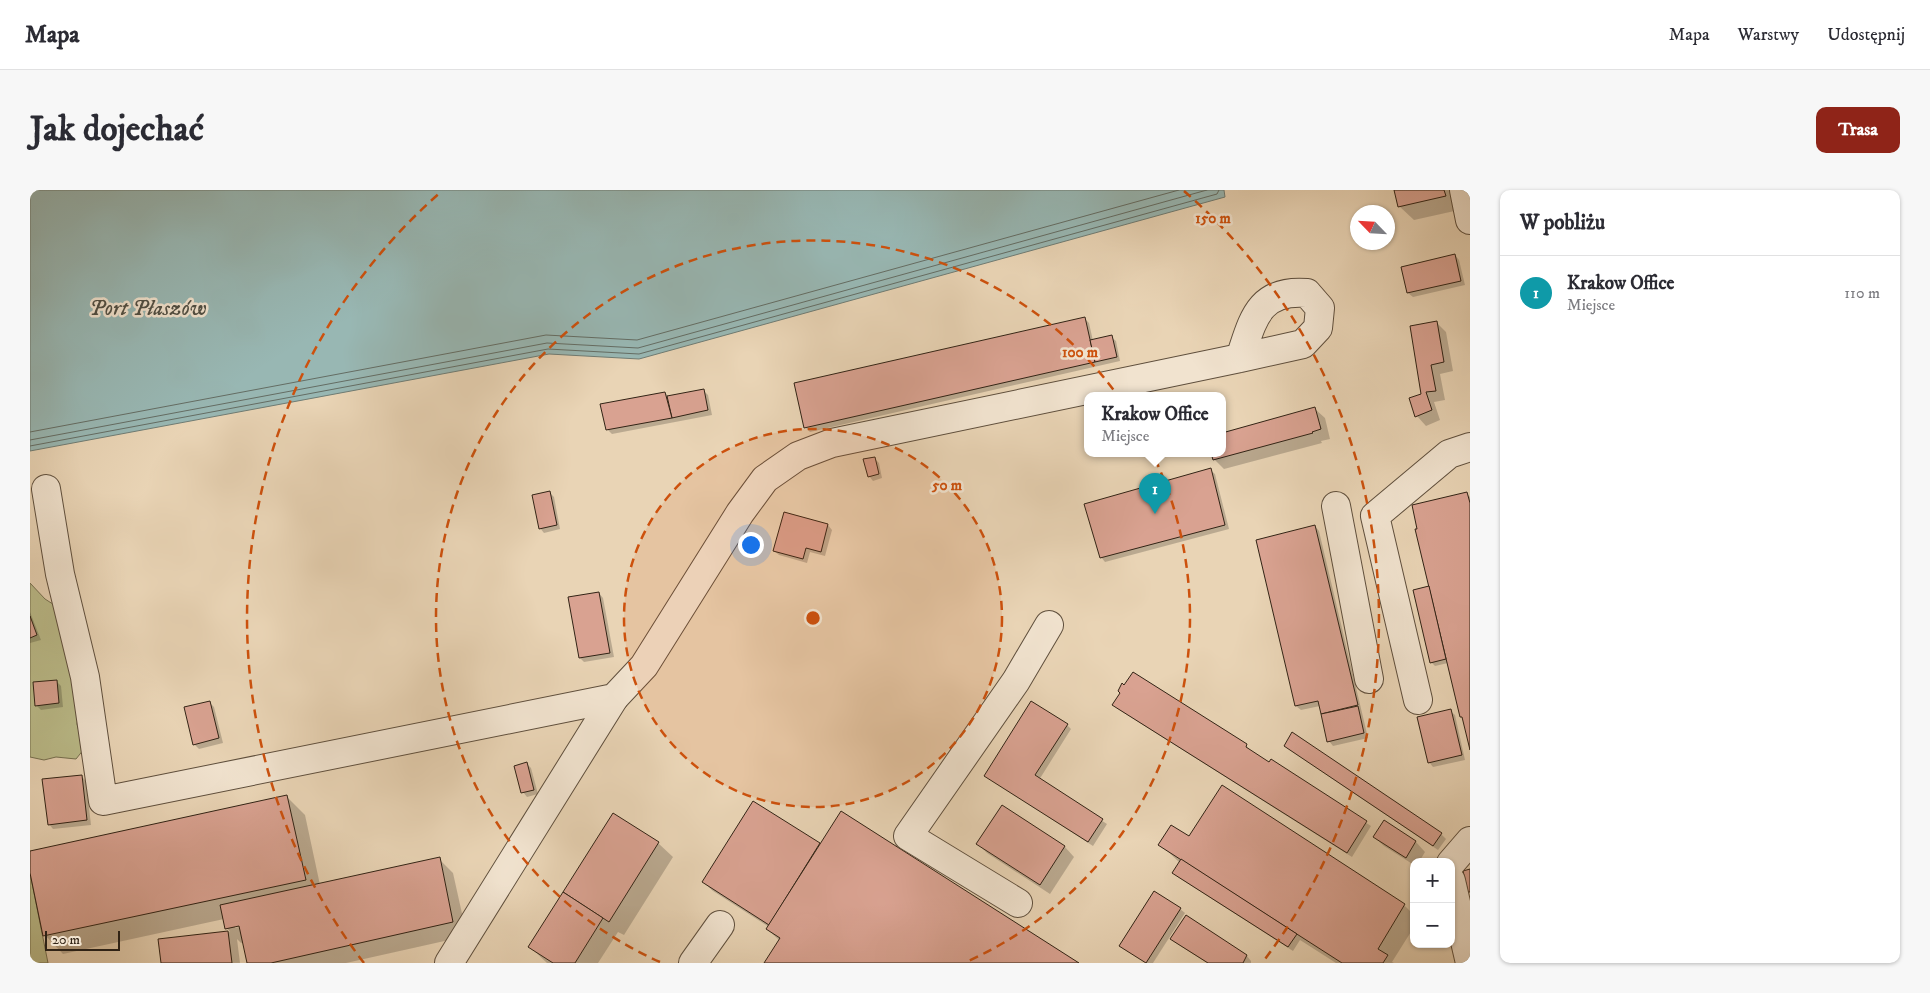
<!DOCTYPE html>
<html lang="pl">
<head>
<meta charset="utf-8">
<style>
  :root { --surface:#fff; --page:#f7f7f7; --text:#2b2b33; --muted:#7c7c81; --line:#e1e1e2; --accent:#8f2418 }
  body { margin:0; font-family:"IM FELL DW Pica",serif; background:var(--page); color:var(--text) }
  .controls { position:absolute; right:15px; bottom:15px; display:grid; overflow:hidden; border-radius:10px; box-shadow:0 1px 4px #0004 }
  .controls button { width:45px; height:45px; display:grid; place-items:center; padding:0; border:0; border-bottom:1px solid var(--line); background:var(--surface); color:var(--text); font:25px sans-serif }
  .compass { position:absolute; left:1320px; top:15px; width:45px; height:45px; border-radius:50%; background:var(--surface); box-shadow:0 1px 4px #0004; rotate:295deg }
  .scale { position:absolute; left:15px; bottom:12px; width:75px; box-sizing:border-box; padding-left:5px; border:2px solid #312315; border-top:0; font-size:14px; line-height:18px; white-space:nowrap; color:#312315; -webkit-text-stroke:4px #f1e3cf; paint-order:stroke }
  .you { position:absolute; left:720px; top:354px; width:18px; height:18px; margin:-12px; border:4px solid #fff; border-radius:50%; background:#1a73e8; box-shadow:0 0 0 8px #1a73e833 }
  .badge { display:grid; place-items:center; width:32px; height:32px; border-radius:50%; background:var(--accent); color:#fff; font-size:16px; font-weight:700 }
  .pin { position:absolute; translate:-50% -41px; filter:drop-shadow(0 1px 2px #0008) }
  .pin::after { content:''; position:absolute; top:26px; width:18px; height:15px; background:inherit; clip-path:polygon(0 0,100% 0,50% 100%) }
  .popup { position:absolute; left:1054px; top:202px; width:142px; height:65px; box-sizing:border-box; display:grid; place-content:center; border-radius:10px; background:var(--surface); filter:drop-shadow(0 1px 4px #0005); font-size:16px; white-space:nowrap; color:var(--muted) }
  .popup b { font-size:19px; color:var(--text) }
  .popup::after { content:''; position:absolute; left:50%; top:100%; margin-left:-10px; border:10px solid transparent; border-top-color:var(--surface) }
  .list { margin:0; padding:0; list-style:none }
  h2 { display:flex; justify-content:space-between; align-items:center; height:65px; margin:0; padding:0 20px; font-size:21px }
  h2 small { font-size:16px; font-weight:400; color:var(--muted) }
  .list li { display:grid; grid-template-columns:32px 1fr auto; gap:15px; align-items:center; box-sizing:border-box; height:75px; padding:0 20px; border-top:1px solid var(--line) }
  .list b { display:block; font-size:19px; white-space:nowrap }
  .list p { margin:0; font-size:16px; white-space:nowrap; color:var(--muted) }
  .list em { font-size:16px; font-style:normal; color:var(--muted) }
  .map { position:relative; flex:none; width:1440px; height:773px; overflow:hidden; border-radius:10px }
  header { display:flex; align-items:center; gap:30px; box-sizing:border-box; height:70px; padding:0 25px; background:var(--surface); border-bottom:1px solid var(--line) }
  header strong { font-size:24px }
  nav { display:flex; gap:28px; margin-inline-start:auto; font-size:18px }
  .intro { display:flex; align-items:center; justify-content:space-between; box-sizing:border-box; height:120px; padding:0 30px }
  h1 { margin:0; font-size:35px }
  .button { padding:12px 22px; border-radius:10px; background:var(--accent); color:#fff; font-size:18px; font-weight:700 }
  main { display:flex; gap:30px; padding:0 30px }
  aside { flex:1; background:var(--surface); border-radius:10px; box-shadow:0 1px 4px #0004 }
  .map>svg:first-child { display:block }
</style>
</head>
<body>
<header>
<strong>Mapa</strong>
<nav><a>Mapa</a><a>Warstwy</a><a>Udostępnij</a></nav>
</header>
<div class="intro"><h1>Jak dojechać</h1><a class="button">Trasa</a></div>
<main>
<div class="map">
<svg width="1440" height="773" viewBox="0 0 1440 773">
  <rect width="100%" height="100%" fill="#e9d4b5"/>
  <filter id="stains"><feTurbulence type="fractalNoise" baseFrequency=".004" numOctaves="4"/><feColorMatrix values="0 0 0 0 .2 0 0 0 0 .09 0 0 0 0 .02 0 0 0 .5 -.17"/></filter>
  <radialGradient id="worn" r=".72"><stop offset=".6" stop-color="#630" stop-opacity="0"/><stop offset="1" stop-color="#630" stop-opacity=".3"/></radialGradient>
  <!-- green -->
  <g fill="#bbbc8a" stroke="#767050">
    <path d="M0,393L15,409L40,425L49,522L47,534L54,559L46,569L26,567L14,570L0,567Z"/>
    <path d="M0,683L18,773H0Z"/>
  </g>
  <!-- water -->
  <path fill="#98b7b3" stroke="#6f7c74" d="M0,0H1194L1195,7L609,169L519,164L0,261Z"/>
  <!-- shadow -->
  <g fill="#0003" fill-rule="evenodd">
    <path d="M1366,0H1424L1429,20L1384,30L1369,16Z"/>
    <path d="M1425,65L1429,70L1435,95L1383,107L1378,103L1372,78Z"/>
    <path d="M1055,129L1059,133L1063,151L1081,147L1086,151L1090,171L780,242L775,237Z"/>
    <path d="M1406,132L1416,142L1423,181L1410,184L1415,210L1404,212L1410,230L1396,236L1387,226L1381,209L1393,205Z"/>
    <path d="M673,200L678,205L682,225L582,244L577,239L635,203L639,207Z"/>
    <path d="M1285,219L1295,228L1300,249L1291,251L1292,253L1194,279L1184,269L1183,263H1192Z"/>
    <path d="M844,268L849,273L852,288L843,291L839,286Z"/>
    <path d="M1180,280L1185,284L1199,339L1075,372L1071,367Z"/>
    <path d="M520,303L524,307L530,339L514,343L510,338Z"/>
    <path d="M1437,304L1440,307V556L1418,473L1405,476L1401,472L1400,397Z"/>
    <path d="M755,324L798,335L802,340L795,366L780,362L777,373L749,365L744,361Z"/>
    <path d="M1285,336L1289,341L1338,548L1303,556L1299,551L1290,516L1271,520L1266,516Z"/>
    <path d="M569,403L573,408L584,467L554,472L550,468Z"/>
    <path d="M0,422L11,450L0,453Z"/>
    <path d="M26,491L31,496L33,517L11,520L6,515Z"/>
    <path d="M1091,503L1216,555L1220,561L1239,574L1241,571L1341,636L1322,667L1088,519Z"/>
    <path d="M179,512L184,517L193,553L169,559L164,554Z"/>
    <path d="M1420,521L1425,525L1435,570L1403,577L1399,572Z"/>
    <path d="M1037,535L1041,539L1009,590L1077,634L1063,656L955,586Z"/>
    <path d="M1263,544L1411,644L1416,649L1408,660L1260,560L1255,556Z"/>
    <path d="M497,574L501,578L508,604L497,607L493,602Z"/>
    <path d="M52,587L56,591L61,635L23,639L19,634Z"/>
    <path d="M257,607L275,625L290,695L409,669L423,683L437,746L316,773H219L214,752L211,753L207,749L210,773H132L129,750L200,742L197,738L194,729L33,764L15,745L0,677V662ZM205,736H215L205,738Z"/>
    <path d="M723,613L790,656L1046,773H736L750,751L737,739L739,737L683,701L673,692Z"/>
    <path d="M972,617L1035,657L1044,667L1020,704L957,663L948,654Z"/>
    <path d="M583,624L628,653L643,667L594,745L588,742L568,773H517L500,757Z"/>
    <path d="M1354,632L1386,652L1395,662L1389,672H1384V675L1354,656L1344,647Z"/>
    <path d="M1130,654L1374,715L1384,725V737L1362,772L1364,773H1306L1270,750L1263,761L1148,687L1144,683L1150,673Z"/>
    <path d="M1150,719L1155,723L1123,773H1116L1091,755Z"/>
    <path d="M1156,727L1217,766L1221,771V773H1177L1146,753L1142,749Z"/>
  </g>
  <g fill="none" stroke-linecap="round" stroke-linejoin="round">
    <!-- shore -->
    <g stroke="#646d64" stroke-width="1">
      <path d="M0,242L516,145L607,150L1149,0"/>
      <path d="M0,250L517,153L608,158L1177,0"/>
      <path d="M0,256L518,159L609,164L1187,4L1189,0"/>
    </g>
  </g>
  <!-- building -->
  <g fill="#d9a291" stroke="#312315">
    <path d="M1364,0H1414L1416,6L1368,17Z"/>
    <path d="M1425,64L1431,91L1377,103L1371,77Z"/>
    <path d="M1055,127L1065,172L774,238L764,193Z"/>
    <path d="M1407,131L1414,172L1401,175L1406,201L1396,202L1402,220L1385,227L1379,208L1391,204L1380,136Z"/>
    <path d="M1082,145L1087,167L1065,172L1060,150Z"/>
    <path d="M674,199L678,220L642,228L637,206Z"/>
    <path d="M635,202L642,228L576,240L570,214Z"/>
    <path d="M1285,217L1291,239L1282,242L1283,243L1183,270L1181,263H1192V243Z"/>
    <path d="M845,267L849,284L838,287L833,269Z"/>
    <path d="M1181,278L1195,335L1070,368L1054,314Z"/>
    <path d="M520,301L527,335L509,339L502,305Z"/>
    <path d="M1437,302L1440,313V560L1432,527H1430L1385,339H1387L1382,315Z"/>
    <path d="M754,322L798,334L791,362L776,358L773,369L743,361Z"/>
    <path d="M1285,335L1328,515L1291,524L1288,511L1265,516L1226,350Z"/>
    <path d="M1399,396L1416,469L1400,473L1383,400Z"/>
    <path d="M569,402L580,463L549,468L538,407Z"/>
    <path d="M0,426L7,445L0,448Z"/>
    <path d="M1103,482L1217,554L1216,557L1239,572L1241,569L1337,631L1317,663L1082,515L1090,503L1088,501L1092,493L1094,495Z"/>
    <path d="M27,490L29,513L5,516L3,492Z"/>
    <path d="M180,511L189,548L163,555L154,517Z"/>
    <path d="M1001,511L1038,534L1005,585L1073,629L1058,652L954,586Z"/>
    <path d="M1328,516L1334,543L1297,552L1291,524Z"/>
    <path d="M1421,519L1432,565L1398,573L1387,527Z"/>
    <path d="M1262,542L1412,643L1403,656L1254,556Z"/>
    <path d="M497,572L504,600L491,603L484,576Z"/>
    <path d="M52,585L57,630L18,635L12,589Z"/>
    <path d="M1192,595L1375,714L1348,759L1358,765L1353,773H1312L1128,655L1141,635L1159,646Z"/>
    <path d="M257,605L276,690L13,746L0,683V661Z"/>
    <path d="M723,611L790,653L739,735L672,692Z"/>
    <path d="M972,615L1035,656L1010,695L946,654Z"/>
    <path d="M811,621L1049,773H734L750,748L736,739Z"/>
    <path d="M583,623L629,652L579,732L533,702Z"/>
    <path d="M1354,630L1386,651L1376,668L1343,647Z"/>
    <path d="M410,667L423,732L241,773H217L209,736L195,739L190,715Z"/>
    <path d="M1151,669L1267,744L1258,757L1142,683Z"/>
    <path d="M1440,679V702H1438L1433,681Z"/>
    <path d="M1124,701L1151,718L1116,773L1089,756Z"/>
    <path d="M533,702L573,728L545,773H523L498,757Z"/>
    <path d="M1156,725L1217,765L1213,773H1178L1140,749Z"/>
    <path d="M198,741L202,773H131L128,749Z"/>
  </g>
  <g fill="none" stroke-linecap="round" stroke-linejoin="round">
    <defs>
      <g id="minor">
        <path d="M1434,0L1440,30"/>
        <path d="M16,299L30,384L55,487L73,611L584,508L614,476L710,323L735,289L768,266L802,253L1210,168L1273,154L1288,138L1290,118L1277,103C1228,99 1223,130 1210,168"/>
        <path d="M1306,316L1339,489"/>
        <path d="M1388,510L1345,326L1419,264L1440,257"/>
        <path d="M1421,673L1440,651"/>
        <path d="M1421,691L1440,773"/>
        <path d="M988,713L878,646L986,491L1019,435"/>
        <path d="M419,773L584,508"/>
        <path d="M663,773L690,735"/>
      </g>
    </defs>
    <!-- minor casing -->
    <use href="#minor" stroke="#5f4f3d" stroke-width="30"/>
    <!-- minor -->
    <use href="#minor" stroke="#f1e3cf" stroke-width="28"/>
  </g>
  <!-- distance rings -->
  <circle cx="783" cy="428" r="189" fill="#cd510d" fill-opacity=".12"/>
  <g fill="none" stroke="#cd510d" stroke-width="2.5" stroke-dasharray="9 6">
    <circle cx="783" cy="428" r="189"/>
    <path d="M630 772A377 377 0 1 1 936 772"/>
    <path d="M334 773A566 566 0 0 1 412 1M1154 1A566 566 0 0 1 1232 773"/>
  </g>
  <g text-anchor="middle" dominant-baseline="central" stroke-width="5" stroke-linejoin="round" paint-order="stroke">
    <!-- water labels -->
    <g font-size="22" font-style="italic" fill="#504f44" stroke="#f1e3cf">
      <text x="118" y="118">Port Płaszów</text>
    </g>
  </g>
  <circle cx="783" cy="428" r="8" fill="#cd510d" stroke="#f1e3cf" stroke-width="2.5"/>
  <g font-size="15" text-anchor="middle" font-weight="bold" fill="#cd510d" stroke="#f1e3cf" stroke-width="5" stroke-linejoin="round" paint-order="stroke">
    <text x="1183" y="33">150 m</text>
    <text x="1050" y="167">100 m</text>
    <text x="917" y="300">50 m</text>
  </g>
  <rect width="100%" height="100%" filter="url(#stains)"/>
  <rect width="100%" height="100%" fill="url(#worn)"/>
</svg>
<div class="controls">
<button>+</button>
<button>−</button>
</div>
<svg class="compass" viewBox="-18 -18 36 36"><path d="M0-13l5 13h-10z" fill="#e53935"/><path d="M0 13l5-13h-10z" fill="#7c7c81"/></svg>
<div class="scale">20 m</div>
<div class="you"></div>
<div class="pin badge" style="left:1125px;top:324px;background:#0f9aa8">1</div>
<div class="popup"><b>Krakow Office</b>Miejsce</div>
</div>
<aside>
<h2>W pobliżu<small></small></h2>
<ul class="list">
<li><span class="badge" style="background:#0f9aa8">1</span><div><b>Krakow Office</b><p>Miejsce</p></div><em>110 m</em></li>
</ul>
</aside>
</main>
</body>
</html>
